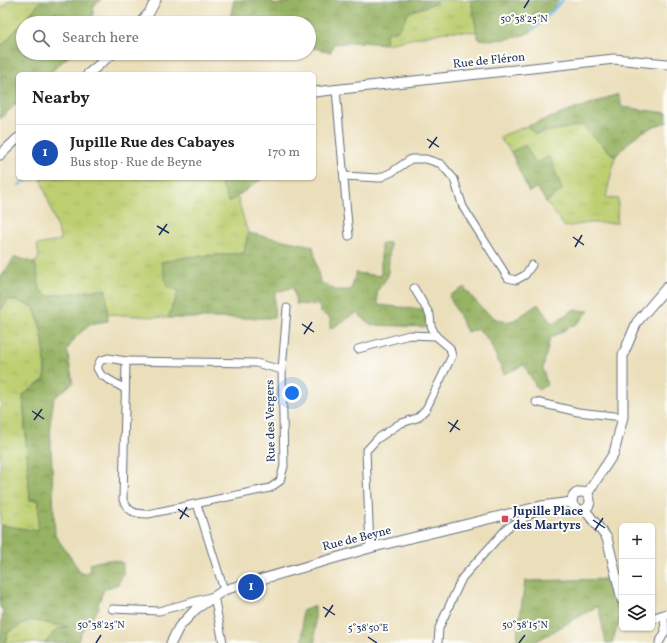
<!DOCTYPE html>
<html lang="en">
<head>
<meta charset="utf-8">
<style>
  :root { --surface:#fff; --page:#f6f6f6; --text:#222; --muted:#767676; --line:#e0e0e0; --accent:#0b8043 }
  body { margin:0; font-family:Vollkorn,serif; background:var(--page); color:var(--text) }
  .controls { position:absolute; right:12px; bottom:12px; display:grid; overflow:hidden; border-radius:6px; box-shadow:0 1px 3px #0004 }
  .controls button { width:36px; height:36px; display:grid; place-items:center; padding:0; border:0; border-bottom:1px solid var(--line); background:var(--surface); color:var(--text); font:20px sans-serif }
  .you { position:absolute; left:292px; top:393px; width:14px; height:14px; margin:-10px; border:3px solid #fff; border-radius:50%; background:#1a73e8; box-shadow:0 0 0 6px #1a73e833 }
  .badge { display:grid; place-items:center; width:26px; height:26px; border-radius:50%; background:var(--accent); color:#fff; font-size:13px; font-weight:700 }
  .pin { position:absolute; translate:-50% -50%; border:2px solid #fff; box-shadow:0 1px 4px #0006 }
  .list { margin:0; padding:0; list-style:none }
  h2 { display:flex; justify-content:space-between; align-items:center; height:52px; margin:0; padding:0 16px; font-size:17px }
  h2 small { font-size:13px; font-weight:400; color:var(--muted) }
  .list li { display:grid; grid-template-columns:26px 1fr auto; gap:12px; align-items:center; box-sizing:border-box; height:56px; padding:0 16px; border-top:1px solid var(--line) }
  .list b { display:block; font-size:15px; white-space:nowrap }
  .list p { margin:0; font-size:13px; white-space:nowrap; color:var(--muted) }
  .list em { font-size:13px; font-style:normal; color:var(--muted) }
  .icon { flex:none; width:22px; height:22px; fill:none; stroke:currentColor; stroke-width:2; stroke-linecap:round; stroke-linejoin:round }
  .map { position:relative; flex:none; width:667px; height:643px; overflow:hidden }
  .search { position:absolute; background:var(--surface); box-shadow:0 1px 3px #0004; left:16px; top:16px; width:300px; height:44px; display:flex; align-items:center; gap:10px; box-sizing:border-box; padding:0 14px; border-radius:22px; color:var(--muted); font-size:15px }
  .panel { position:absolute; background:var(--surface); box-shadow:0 1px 3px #0004; left:16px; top:72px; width:300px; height:108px; border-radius:6px }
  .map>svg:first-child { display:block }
</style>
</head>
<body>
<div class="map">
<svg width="667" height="643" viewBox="0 0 667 643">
  <defs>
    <pattern id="grass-tufts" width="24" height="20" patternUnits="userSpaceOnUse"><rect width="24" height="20" fill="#becf72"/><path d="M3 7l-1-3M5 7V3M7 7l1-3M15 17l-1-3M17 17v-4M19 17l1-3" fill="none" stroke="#a3b265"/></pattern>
    <pattern id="forest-crowns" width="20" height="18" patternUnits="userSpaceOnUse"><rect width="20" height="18" fill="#96b264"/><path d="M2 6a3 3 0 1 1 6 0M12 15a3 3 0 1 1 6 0" fill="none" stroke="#7a9156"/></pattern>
  </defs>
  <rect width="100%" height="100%" fill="#fdfcf7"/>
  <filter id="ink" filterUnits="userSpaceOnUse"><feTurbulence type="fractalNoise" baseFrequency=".025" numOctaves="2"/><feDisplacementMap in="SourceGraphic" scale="8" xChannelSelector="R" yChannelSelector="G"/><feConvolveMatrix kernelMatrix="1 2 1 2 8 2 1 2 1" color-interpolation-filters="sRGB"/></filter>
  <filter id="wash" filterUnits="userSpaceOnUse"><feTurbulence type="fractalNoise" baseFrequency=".012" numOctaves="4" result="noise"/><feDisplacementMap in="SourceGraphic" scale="16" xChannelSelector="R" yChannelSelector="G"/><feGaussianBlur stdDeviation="0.9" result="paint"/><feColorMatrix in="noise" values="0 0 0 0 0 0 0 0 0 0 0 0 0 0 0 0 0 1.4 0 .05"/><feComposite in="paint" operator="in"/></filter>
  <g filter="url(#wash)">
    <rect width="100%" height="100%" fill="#ebdfbb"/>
    <!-- grass -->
    <g fill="url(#grass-tufts)" stroke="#6c7f68">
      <path d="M9,0H42L0,48V10Z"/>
      <path d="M436,0H471L477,32L449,31L387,44L386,33L398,30L409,12L436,3Z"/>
      <path d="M581,125L615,157L606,197L618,199L617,223H588L565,227L546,202L562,190L549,157L536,163L525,145L511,152L499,137L527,126L535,134Z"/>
      <path d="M41,178H220L229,201L237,196L248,233L244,253L189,257L162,262L179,290L168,318L107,314L105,289L47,296L40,290L35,263L39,257L37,245L61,240Z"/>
      <path d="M9,299L33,306C44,330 45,353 45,380L23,395L30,500H39L38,531L0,525V310Z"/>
      <path d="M30,620L70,627L57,629L45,643H5L8,632Z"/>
    </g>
    <!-- forest -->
    <g fill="url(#forest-crowns)" stroke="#587061">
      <path d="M42,0H101L94,5L92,23H23V53H72L49,74H18V102L0,119V48Z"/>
      <path d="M234,0H271L274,5L298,0H436V3L409,12L398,30L386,34L387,44L359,42L333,44L331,52L309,47V23L229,22Z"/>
      <path d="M471,0H559C552,8 541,26 532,31C516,40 496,41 478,39Z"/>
      <path d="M618,94L622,107L667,113V122C641,130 633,137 615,157L581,125L535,134L527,126Z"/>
      <path d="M525,145L536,163L550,157L562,190L546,202L537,187L529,192L511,152Z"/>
      <path d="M218,178H263L229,202Z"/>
      <path d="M248,233L313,246L320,282L335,290H351L356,273L381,276V243L390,242L388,276L377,291L378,305L424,309L429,313L428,327L371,325L357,313L330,329V318L320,312L319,305L296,304L293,287L275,293L274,318H168L179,291L167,286L161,262L189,257L244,253Z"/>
      <path d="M15,257L35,263L40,289L47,296L106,289L108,321L90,324L75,338L67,350L73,383L54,398L50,424L55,535L82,574L89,572L90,564C101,560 112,558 123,563V575L118,584L104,589L98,605L99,608L82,631L77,643H45L57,629L69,627L30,620L8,632L5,643H0L3,609L0,608V525L38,531L39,500H30L23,395L45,379C45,353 44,330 33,306L9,299L0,310V278Z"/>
      <path d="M464,287C475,300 494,328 514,320C522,316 530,309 538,304L552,324L573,310L589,311L578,323L550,338L543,369L547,385L538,390L524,365L504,374L489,341L478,329L467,332L449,296Z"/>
      <path d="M612,579L615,601L622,612L612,643H606L598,606L533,643H516L525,581Z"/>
      <path d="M315,606V643H303L302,611Z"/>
    </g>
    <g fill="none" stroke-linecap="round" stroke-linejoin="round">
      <!-- stream -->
      <g stroke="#69bae4" stroke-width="2.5">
        <path d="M533,30L563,0"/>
        <path d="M19,185L30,178"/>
      </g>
    </g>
  </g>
  <g filter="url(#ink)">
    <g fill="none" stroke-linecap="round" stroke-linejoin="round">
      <defs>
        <g id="minor">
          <path d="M336,90L349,236"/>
          <path d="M344,176L379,178L392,172L411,159H426L441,164L454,179L463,207L508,278L516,280L525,275L532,265"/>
          <path d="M358,349L409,335L436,336"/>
          <path d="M282,370L256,363L126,361L123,500C129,512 134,514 148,514L270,488L280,481L284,466L282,370L287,308"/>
          <path d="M125,389L101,375L97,368L100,361L108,358L126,361"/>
          <path d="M536,402L578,412L623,417"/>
          <path d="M197,504L224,590"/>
          <path d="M370,548L366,451L377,439L399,424L417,418L426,409L452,356L450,348L436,336L431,326L430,315L414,288"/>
          <path d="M112,609L159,611L214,596L223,643"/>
          <path d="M438,643L439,628L462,578L507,528L528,516L539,508"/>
          <path d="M659,643L665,632L664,616"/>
        </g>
        <g id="tertiary">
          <path d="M140,23L149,13L156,0"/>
          <path d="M88,74L113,53"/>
          <path d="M314,92L614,59L667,64"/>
          <path d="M0,155L18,138"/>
          <circle cx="581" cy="501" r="9"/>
          <path d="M587,494L614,453L623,417V355L637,322L667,287"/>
          <path d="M585,510L607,538L622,600"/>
          <path d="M652,619L667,614"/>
          <path d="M171,643L179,627L196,609L224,590L370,548L541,506L572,502"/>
        </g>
      </defs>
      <!-- minor casing -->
      <use href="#minor" stroke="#646d7f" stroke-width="9"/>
      <!-- tertiary casing -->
      <use href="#tertiary" stroke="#646d7f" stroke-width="11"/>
      <!-- minor -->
      <use href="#minor" stroke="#fff" stroke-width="7"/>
      <!-- tertiary -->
      <use href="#tertiary" stroke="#fff" stroke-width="9"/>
    </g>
  </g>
  <!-- ticks -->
  <path fill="none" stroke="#1b2f5e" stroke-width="1.5" d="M524,8L529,0M427,139L439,147M429,148L437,137M157,226L169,233M159,235L167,224M573,237L584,245M575,247L582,235M302,324L314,332M304,334L312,322M32,411L44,419M34,420L42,409M448,422L460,430M450,432L458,420M178,509L189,517M180,519L187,507M593,520L605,528M595,530L603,518M323,607L335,615M325,617L333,605M368,637L377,643M96,643L101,635M519,643L525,635"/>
  <!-- markers -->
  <rect fill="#d1495b" stroke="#fdfcf7" stroke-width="1.5" x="501" y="515" width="8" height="8" rx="2"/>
  <g text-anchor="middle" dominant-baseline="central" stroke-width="4" stroke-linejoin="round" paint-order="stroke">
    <!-- street labels -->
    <g font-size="12" fill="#1b2f5e" stroke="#fdfcf7">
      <text transform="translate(489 61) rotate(-6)">Rue de Fléron</text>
      <text transform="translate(271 421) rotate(-91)">Rue des Vergers</text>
      <text transform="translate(357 539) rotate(-14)">Rue de Beyne</text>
    </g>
    <!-- poi labels -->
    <g font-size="12" font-weight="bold" fill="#1b2f5e" stroke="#fdfcf7" text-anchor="start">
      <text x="513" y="512">Jupille Place<tspan x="513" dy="14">des Martyrs</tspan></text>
    </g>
  </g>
  <g font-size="10" text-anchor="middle" fill="#1b2f5e" stroke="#fdfcf7" stroke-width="4" stroke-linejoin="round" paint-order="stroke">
    <text x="524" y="22">50°38'25"N</text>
    <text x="101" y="628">50°38'25"N</text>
    <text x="525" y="628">50°38'15"N</text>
    <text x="368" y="631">5°38'50"E</text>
  </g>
</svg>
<div class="controls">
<button>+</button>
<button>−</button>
<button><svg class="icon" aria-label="layers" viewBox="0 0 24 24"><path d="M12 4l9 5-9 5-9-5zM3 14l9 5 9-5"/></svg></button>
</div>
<div class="you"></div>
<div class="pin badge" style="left:251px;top:587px;background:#1a4fb4">1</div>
<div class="search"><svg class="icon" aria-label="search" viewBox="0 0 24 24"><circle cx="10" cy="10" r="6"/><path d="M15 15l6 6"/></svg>Search here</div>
<section class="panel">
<h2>Nearby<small></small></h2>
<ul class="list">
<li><span class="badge" style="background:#1a4fb4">1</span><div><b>Jupille Rue des Cabayes</b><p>Bus stop · Rue de Beyne</p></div><em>170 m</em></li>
</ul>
</section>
</div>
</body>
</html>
